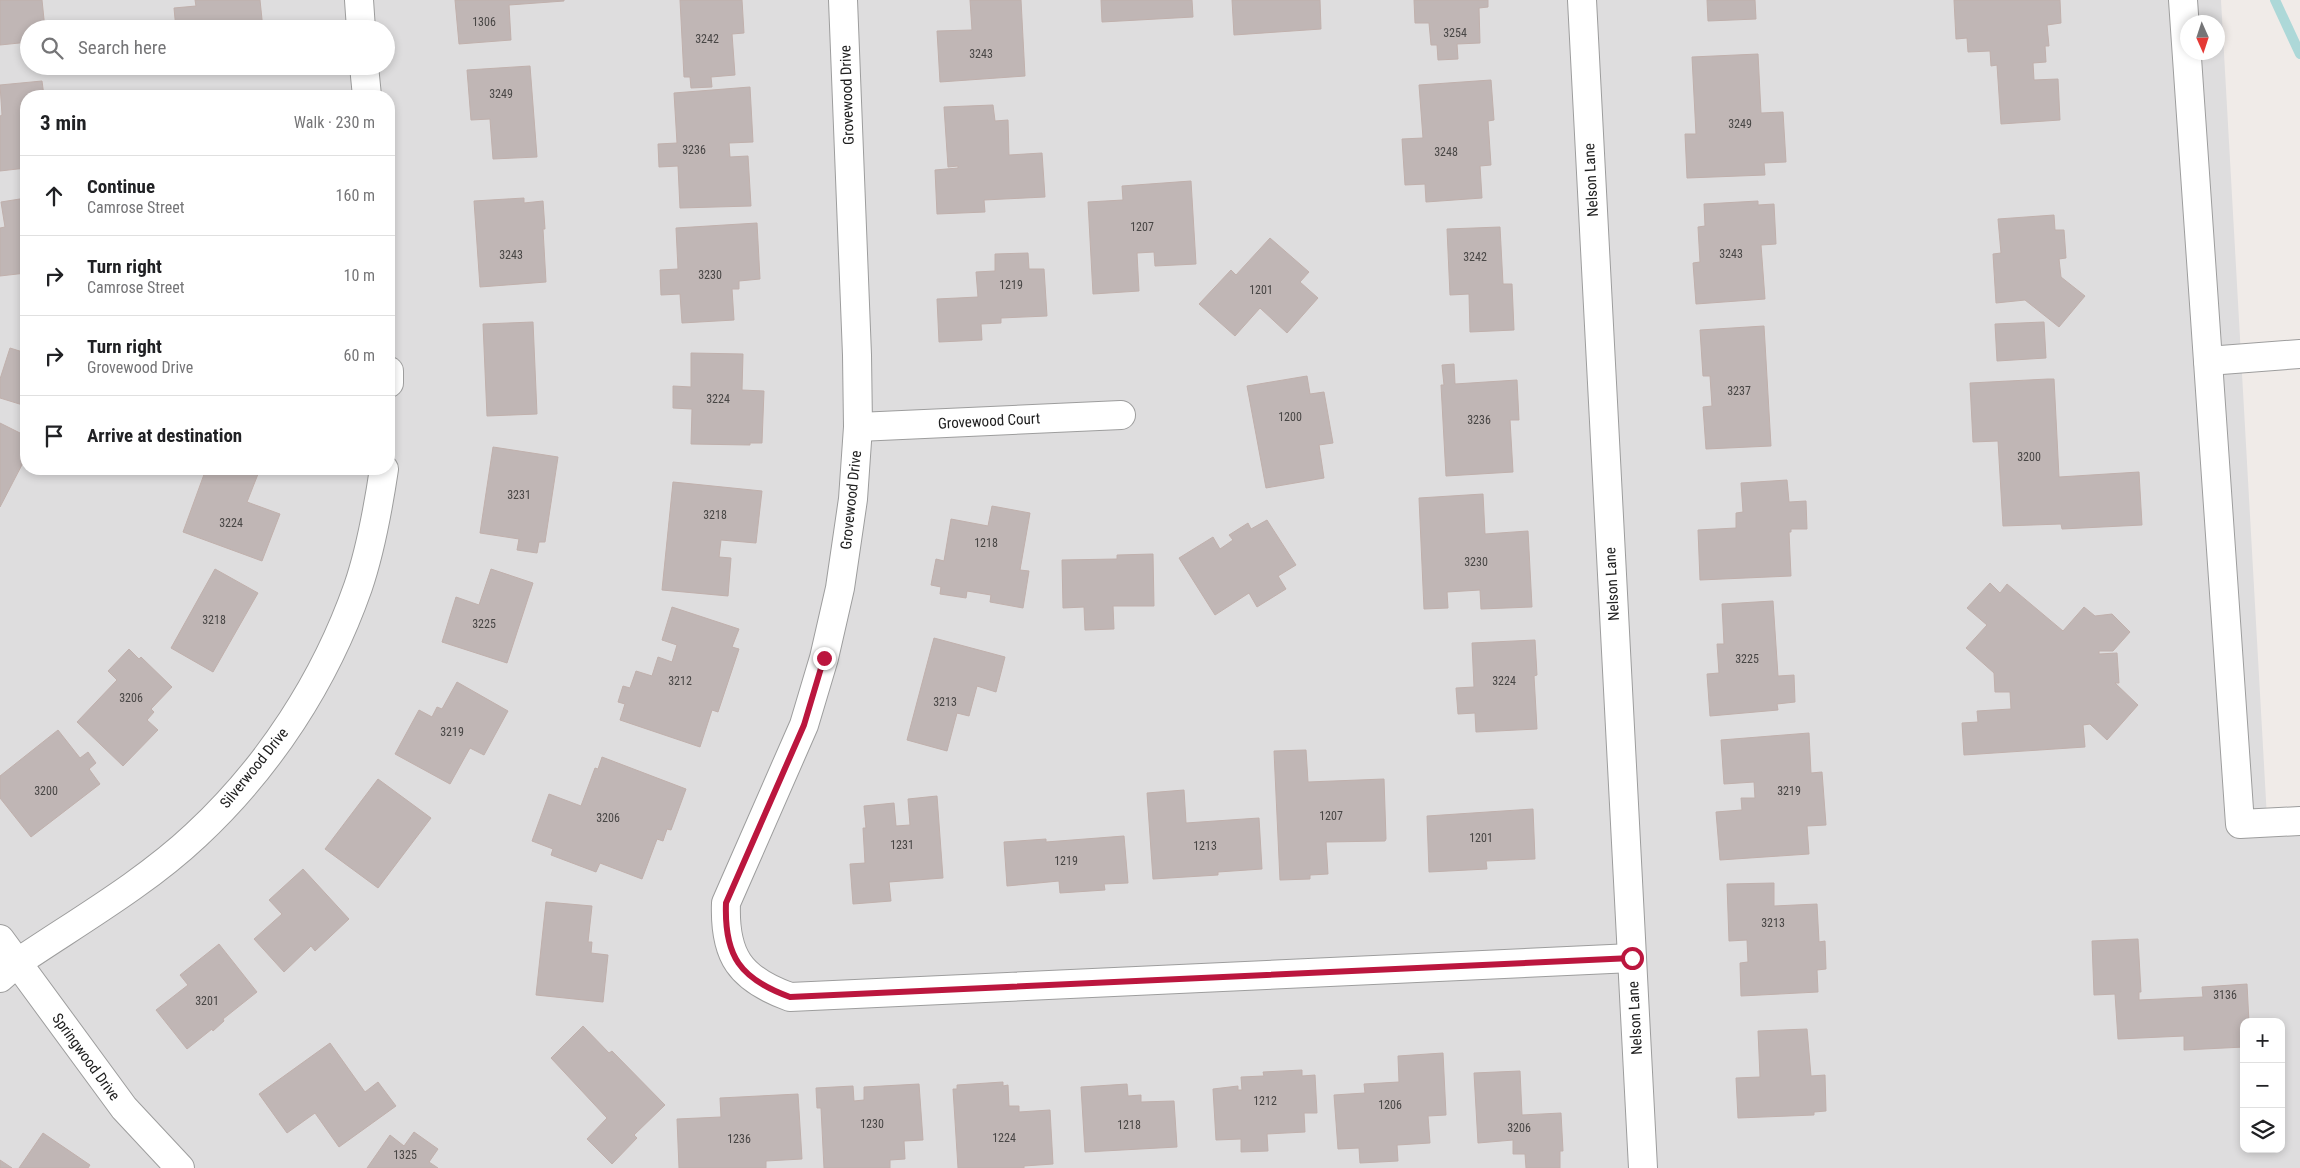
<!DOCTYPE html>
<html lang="en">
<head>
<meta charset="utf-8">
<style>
  :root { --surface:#fff; --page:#f6f6f6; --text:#202124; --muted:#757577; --line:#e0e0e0 }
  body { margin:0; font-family:"Roboto Condensed",sans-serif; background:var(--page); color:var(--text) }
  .controls { position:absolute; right:15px; bottom:15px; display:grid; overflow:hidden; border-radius:10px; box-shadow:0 2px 8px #0003 }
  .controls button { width:45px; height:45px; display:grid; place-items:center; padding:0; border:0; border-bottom:1px solid var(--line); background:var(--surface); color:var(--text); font:25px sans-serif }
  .compass { position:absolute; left:2180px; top:15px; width:45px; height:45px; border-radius:50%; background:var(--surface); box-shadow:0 2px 8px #0003; rotate:177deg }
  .stop { position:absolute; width:15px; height:15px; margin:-11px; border:4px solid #bb163e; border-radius:50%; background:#fff }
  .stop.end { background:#bb163e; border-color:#fff; box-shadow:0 1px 5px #0008 }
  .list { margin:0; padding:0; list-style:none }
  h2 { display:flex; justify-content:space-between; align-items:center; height:65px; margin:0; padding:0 20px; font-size:21px }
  h2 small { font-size:16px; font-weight:400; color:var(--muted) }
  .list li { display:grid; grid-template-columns:32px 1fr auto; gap:15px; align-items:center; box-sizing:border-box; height:80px; padding:0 20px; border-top:1px solid var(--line) }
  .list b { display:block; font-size:19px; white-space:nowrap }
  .list p { margin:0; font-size:16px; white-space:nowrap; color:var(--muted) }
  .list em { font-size:16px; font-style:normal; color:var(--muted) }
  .icon { flex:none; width:28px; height:28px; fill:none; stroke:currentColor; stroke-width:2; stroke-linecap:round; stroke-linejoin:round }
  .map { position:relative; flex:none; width:2300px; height:1168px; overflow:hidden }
  .search { position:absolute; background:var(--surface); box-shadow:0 2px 8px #0003; left:20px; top:20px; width:375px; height:55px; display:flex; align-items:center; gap:12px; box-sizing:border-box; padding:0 18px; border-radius:28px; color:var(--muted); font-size:19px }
  .panel { position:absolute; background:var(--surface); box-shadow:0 2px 8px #0003; left:20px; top:90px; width:375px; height:385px; border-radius:20px }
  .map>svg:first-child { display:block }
</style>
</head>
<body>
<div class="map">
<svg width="2300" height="1168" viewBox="0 0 2300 1168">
  <rect width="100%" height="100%" fill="#f0ebe8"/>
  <!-- residential -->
  <path fill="#deddde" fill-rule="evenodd" d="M0,0H2221L2268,836H2300V1168H0ZM2188,22H2218V52H2188ZM29,29H386V66H29ZM26,96H389V469H26ZM2244,1022H2281V1149H2244Z"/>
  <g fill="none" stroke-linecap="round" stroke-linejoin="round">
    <!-- stream -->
    <path stroke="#add8d8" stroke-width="10" d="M2275,0L2300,54"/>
  </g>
  <!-- building -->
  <g fill="#c0b6b5" stroke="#c0b0ac">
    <path d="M0,0H42L45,29H29V42L0,45Z"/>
    <path d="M195,0H260L263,29H176L174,8L196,6Z"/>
    <path d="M455,0H564V1L509,5L511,40L459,44Z"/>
    <path d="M680,0H742L744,33L732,34L735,75L711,77L712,87L691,88L690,77H684Z"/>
    <path d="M970,0H1021L1025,76L940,82L937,31L972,30Z"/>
    <path d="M1101,0H1192L1193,17L1102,22Z"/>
    <path d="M1232,0H1320L1321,29L1234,35Z"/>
    <path d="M1414,0H1488V7L1479,8L1480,43L1457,44L1458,59L1438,60L1437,45H1431L1429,23H1415Z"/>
    <path d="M1707,0H1755L1756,19L1708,21Z"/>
    <path d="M1954,0H2060L2061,23L2047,25L2049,46H2045L2046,62L2033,63L2034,80L2058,79L2060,120L2001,124L1997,65L1991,66L1990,51L1968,52L1967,38L1956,39Z"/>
    <path d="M1758,54L1761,113L1783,112L1786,162L1764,163L1765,175L1687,178L1685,134H1696L1692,57Z"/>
    <path d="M200,66H266V68L201,73Z"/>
    <path d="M530,66L537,157L493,159L490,119L471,120L467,70Z"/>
    <path d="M1491,80L1494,120L1488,121L1491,165L1480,166L1482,198L1426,202L1425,184L1405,185L1402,139L1423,138L1419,85Z"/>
    <path d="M42,81L44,96H26V168L0,171V116L2,115L0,85Z"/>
    <path d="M750,87L753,142L729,143L730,157L748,156L751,206L680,208L678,166L659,167L658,144L677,143L674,93Z"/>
    <path d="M993,105L995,121L1008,120L1009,155L1042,153L1045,197L984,200L985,212L937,214L935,170L958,168V166L948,167L944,107Z"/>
    <path d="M1191,181L1196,264L1155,266L1154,252L1137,253L1139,291L1093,294L1088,202L1123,200L1122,186Z"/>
    <path d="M26,198V273L0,276V228L5,227L1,202Z"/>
    <path d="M524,198V203L543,201L545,229H543L546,282L480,287L474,201Z"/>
    <path d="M1758,201V205L1774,204L1776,244L1761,245L1765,299L1696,304L1693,263L1700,262L1698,227L1705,226L1704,204Z"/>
    <path d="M2054,215L2055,230H2064L2066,258L2059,259L2061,277L2085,296L2059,327L2025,300L1996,303L1993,254L2001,253L1998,219Z"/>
    <path d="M757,223L760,279L739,281V289H732L734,320L682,323L680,294L661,295L660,270L678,269L676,228Z"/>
    <path d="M1500,227L1503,284H1512L1514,330L1470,332L1469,294L1450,295L1447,229Z"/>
    <path d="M1270,238L1309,272L1300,282L1318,298L1287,333L1260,308L1235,336L1199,304L1231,270L1236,275Z"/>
    <path d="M1028,253L1029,269H1044L1047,316L1001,318V323L981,324L982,340L939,342L937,299L978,297L976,272L995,271V254Z"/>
    <path d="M533,322L537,414L487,416L483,324Z"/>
    <path d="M2044,322L2046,358L1997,361L1995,324Z"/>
    <path d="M1764,326L1771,446L1706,449L1703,407L1712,406L1710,376H1703L1700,330Z"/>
    <path d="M10,348L26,353V406L0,398V379Z"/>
    <path d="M691,353L743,354L742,390L764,391L762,443H750V445L691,444L692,409L673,408V386L691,387Z"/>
    <path d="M1454,364L1455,384L1517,380L1519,420H1510L1513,472L1446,476L1441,385H1444L1442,365Z"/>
    <path d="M1307,376L1310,394L1324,392L1333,443L1319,445L1324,478L1266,488L1247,386Z"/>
    <path d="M2048,379H2054L2059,477L2139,472L2142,525L2062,529L2061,524L2003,526L1998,441L1973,442L1970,383Z"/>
    <path d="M0,423L26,436V457L0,507Z"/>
    <path d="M493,447L558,457L545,542H539L537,553L517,550L519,539L480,533Z"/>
    <path d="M206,469H260L247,502L280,514L262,561L183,532Z"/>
    <path d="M1787,480L1789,502L1806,501L1807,529H1791V532H1789L1791,576L1700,580L1698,530L1736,528V513L1743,512L1741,483Z"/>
    <path d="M673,482L762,491L756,543L721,540L719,557L731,558L728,596L662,590Z"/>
    <path d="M1483,494L1485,534L1528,531L1532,607L1481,609L1480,590L1447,592L1448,608L1424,609L1419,498Z"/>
    <path d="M992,506L1030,513L1020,570L1029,571L1023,608L990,602L991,595L967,591L966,598L940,594L941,587L931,585L936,559L944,561L951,519L988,526Z"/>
    <path d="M1267,520L1296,565L1278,576L1286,589L1257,607L1249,593L1215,615L1179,558L1213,537L1220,549L1233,540L1229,535L1248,523L1251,529Z"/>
    <path d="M1153,554L1154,606H1113L1114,629L1085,630L1084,607L1063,608L1062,560L1117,559V555Z"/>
    <path d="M215,569L258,593L213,672L171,648Z"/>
    <path d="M491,569L533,583L507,663L442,642L456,597L479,605Z"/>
    <path d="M1990,583L2000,593L2007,584L2063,631L2084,607L2095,616L2112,614L2130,632L2113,651H2099V654L2117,653L2119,683H2115L2138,705L2107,740L2090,724L2083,725L2085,747L1964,755L1962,723L1978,722L1977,711L2011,709L2010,692H1995L1994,673L1966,648L1987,625L1967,608Z"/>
    <path d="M1773,601L1778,676L1794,675L1795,702L1777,704L1778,710L1710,716L1707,674L1719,673L1717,644H1724L1722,604Z"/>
    <path d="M672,607L739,629L732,647L739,649L718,712L712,710L700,747L620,720L625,704L618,702L623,686L630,688L636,671L652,676L658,657L672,662L677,645L662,640Z"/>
    <path d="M934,638L1005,657L996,692L977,686L969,716L957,713L947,751L907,740Z"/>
    <path d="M1535,640L1537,675L1534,676L1537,729L1476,732L1475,713L1458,714L1456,688L1474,687L1472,643Z"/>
    <path d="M129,649L139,659L141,657L172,687L151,709L154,712L147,720L158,730L123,766L77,722L117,680L108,671Z"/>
    <path d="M457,682L508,711L484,755L470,748L450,784L395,754L419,710L432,717L437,707L442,709Z"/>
    <path d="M58,730L80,758L88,752L96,763L89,769L100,784L31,837L0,798V776Z"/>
    <path d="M1809,733L1811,773L1822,772L1826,825L1807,826L1809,854L1720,860L1716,812L1742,810L1741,798H1755L1754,782L1724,784L1721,740Z"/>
    <path d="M1306,750L1308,782L1384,779L1386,839L1385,841L1326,842L1328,874L1310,875V879L1280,880L1274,751Z"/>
    <path d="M602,757L686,789L671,830L667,829L663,841L657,839L642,879L600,863L596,872L551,855L553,849L532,841L549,794L581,806L595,768L598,769Z"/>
    <path d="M378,779L431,818L378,888L325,849Z"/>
    <path d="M1184,790L1186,823L1259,818L1262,869L1218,872V875L1153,879L1147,793Z"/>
    <path d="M937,796L943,878L889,882L891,901L853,904L850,864L865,863L863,828H866L864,806L894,803L896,826L910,825L908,799Z"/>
    <path d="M1533,809L1535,859L1486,861L1487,869L1429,872L1427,816Z"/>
    <path d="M1124,836L1128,883L1104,884L1105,890L1060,893L1059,881L1007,886L1004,842L1046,839V842Z"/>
    <path d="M303,869L349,919L315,951L311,946L284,972L254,939L282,914L269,900Z"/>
    <path d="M1774,883V906L1817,904L1819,942L1825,941L1826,969L1817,970L1818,992L1741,996L1740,963L1748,962L1747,940L1729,941L1727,884Z"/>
    <path d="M546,902L592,906L588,942H592L591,953L608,955L603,1002L536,995Z"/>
    <path d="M2138,939L2141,992H2139V1000L2203,997L2202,987L2247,984L2249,1022H2244V1047L2184,1050V1036L2118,1039L2115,994L2094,995L2092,941Z"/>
    <path d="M219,944L257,992L223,1019L224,1021L213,1031L212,1029L187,1049L156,1010L188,985L180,975Z"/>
    <path d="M583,1026L609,1053L612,1051L665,1105L634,1135L637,1138L612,1164L587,1139L607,1118L551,1058Z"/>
    <path d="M1807,1029L1811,1076L1825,1075L1826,1111L1814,1112V1115L1738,1118L1736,1078L1760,1077L1758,1031Z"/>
    <path d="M330,1043L365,1092L378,1082L396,1106L339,1147L315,1113L287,1133L259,1094Z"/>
    <path d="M1443,1053L1446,1115L1428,1116L1430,1143L1397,1145L1398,1161L1360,1163L1359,1148L1338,1149L1334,1095L1365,1093L1364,1084L1399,1082L1398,1056Z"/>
    <path d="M1302,1070V1076L1315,1075L1317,1113H1304L1305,1132L1267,1134L1268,1151L1241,1152V1139L1216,1140L1213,1089L1238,1086V1090H1242L1241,1077L1264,1076L1263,1072Z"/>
    <path d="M1520,1071L1522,1115L1561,1113L1563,1151H1560V1168H1526L1525,1154H1513V1140L1478,1143L1474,1073Z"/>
    <path d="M1003,1082V1086L1008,1085L1009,1106H1019V1112L1050,1110L1053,1164L1024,1166V1168H958L953,1089H957V1085Z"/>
    <path d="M919,1084L923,1140L904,1141L905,1159L890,1160V1168H824L821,1108H817L816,1088L853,1086L854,1101L864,1100V1087Z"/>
    <path d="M1127,1084L1128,1096L1141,1095V1102L1174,1101L1177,1147L1085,1152L1081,1087Z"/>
    <path d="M798,1094L802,1159L766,1161V1168H679L677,1119L721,1117L720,1098Z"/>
    <path d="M414,1132L438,1149L429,1162L438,1168H367L390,1135L404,1146Z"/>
    <path d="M43,1133L90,1165L88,1168H19Z"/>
    <path d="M0,1160L12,1168H0Z"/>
  </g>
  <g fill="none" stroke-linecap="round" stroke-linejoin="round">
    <defs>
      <g id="minor">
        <path d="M359,0L361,29"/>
        <path d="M843,0L857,355L858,427L853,499L840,588L824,658L804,725L726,903C724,956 740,979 790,997L1632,958"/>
        <path d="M1582,0L1643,1168"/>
        <path d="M2183,0L2240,824L2300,821"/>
        <path d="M364,66L367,96"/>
        <path d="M2208,361L2300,354"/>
        <path d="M389,371V383"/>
        <path d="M858,427L1121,415"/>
        <path d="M0,939L124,1108L180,1168"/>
        <path d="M0,978L17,963C76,923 144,884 196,835C269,767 325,681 358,587C371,549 378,509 384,469"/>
      </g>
    </defs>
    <!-- minor casing -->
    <use href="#minor" stroke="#9d9d9d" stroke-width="30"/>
    <!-- minor -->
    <use href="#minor" stroke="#fff" stroke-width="28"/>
  </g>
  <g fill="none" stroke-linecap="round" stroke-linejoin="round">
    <!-- route -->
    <path stroke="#bb163e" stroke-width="6" d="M824,658L804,725L726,903C724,956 740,979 790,997L1632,958"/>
  </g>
  <g text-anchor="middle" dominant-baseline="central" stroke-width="4" stroke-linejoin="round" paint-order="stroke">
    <!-- number labels -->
    <g font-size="12" fill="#484645">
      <text x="484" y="22">1306</text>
      <text x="1455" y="33">3254</text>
      <text x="707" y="39">3242</text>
      <text x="981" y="54">3243</text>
      <text x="501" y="94">3249</text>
      <text x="1740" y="124">3249</text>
      <text x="694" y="150">3236</text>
      <text x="1446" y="152">3248</text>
      <text x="1142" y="227">1207</text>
      <text x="1731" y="254">3243</text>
      <text x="511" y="255">3243</text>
      <text x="1475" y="257">3242</text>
      <text x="710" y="275">3230</text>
      <text x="1011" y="285">1219</text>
      <text x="1261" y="290">1201</text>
      <text x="1739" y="391">3237</text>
      <text x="718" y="399">3224</text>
      <text x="1290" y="417">1200</text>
      <text x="1479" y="420">3236</text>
      <text x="2029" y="457">3200</text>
      <text x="519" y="495">3231</text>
      <text x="715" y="515">3218</text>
      <text x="231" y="523">3224</text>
      <text x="986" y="543">1218</text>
      <text x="1476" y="562">3230</text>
      <text x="214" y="620">3218</text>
      <text x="484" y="624">3225</text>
      <text x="1747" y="659">3225</text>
      <text x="680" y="681">3212</text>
      <text x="1504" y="681">3224</text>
      <text x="131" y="698">3206</text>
      <text x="945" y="702">3213</text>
      <text x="452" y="732">3219</text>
      <text x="46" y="791">3200</text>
      <text x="1789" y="791">3219</text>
      <text x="1331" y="816">1207</text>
      <text x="608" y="818">3206</text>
      <text x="1481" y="838">1201</text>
      <text x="902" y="845">1231</text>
      <text x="1205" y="846">1213</text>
      <text x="1066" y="861">1219</text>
      <text x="1773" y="923">3213</text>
      <text x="2225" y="995">3136</text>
      <text x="207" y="1001">3201</text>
      <text x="1265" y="1101">1212</text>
      <text x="1390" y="1105">1206</text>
      <text x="872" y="1124">1230</text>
      <text x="1129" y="1125">1218</text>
      <text x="1519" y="1128">3206</text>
      <text x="1004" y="1138">1224</text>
      <text x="739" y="1139">1236</text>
      <text x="405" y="1155">1325</text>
    </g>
    <!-- street labels -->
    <g font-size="15" fill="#202020" stroke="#fff">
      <text transform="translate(847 95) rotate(-92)">Grovewood Drive</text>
      <text transform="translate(1591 180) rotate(-93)">Nelson Lane</text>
      <text transform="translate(989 421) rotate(-3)">Grovewood Court</text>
      <text transform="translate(851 500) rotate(-84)">Grovewood Drive</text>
      <text transform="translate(1612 584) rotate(-93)">Nelson Lane</text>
      <text transform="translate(254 768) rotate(-51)">Silverwood Drive</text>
      <text transform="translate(1635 1018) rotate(-93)">Nelson Lane</text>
      <text transform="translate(86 1057) rotate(54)">Springwood Drive</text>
    </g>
  </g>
</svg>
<div class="controls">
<button>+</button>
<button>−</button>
<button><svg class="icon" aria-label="layers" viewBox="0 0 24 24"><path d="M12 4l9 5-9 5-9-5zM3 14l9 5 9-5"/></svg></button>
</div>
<svg class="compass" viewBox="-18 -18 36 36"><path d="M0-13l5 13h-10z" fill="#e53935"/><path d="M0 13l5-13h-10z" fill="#757577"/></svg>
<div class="stop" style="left:1632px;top:958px"></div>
<div class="stop end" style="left:824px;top:658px"></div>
<div class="search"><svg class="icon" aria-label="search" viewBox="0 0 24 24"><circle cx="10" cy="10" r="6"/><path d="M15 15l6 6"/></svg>Search here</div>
<section class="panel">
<h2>3 min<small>Walk · 230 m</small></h2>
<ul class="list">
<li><svg class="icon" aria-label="ahead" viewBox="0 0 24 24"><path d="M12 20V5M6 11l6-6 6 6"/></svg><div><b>Continue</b><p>Camrose Street</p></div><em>160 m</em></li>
<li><svg class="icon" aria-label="right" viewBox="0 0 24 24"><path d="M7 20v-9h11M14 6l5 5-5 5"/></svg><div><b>Turn right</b><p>Camrose Street</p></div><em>10 m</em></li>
<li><svg class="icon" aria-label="right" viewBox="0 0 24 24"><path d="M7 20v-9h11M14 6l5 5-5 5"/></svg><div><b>Turn right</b><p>Grovewood Drive</p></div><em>60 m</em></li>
<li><svg class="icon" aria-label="arrive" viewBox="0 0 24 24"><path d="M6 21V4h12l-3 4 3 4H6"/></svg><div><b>Arrive at destination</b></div></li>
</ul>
</section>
</div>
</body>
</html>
